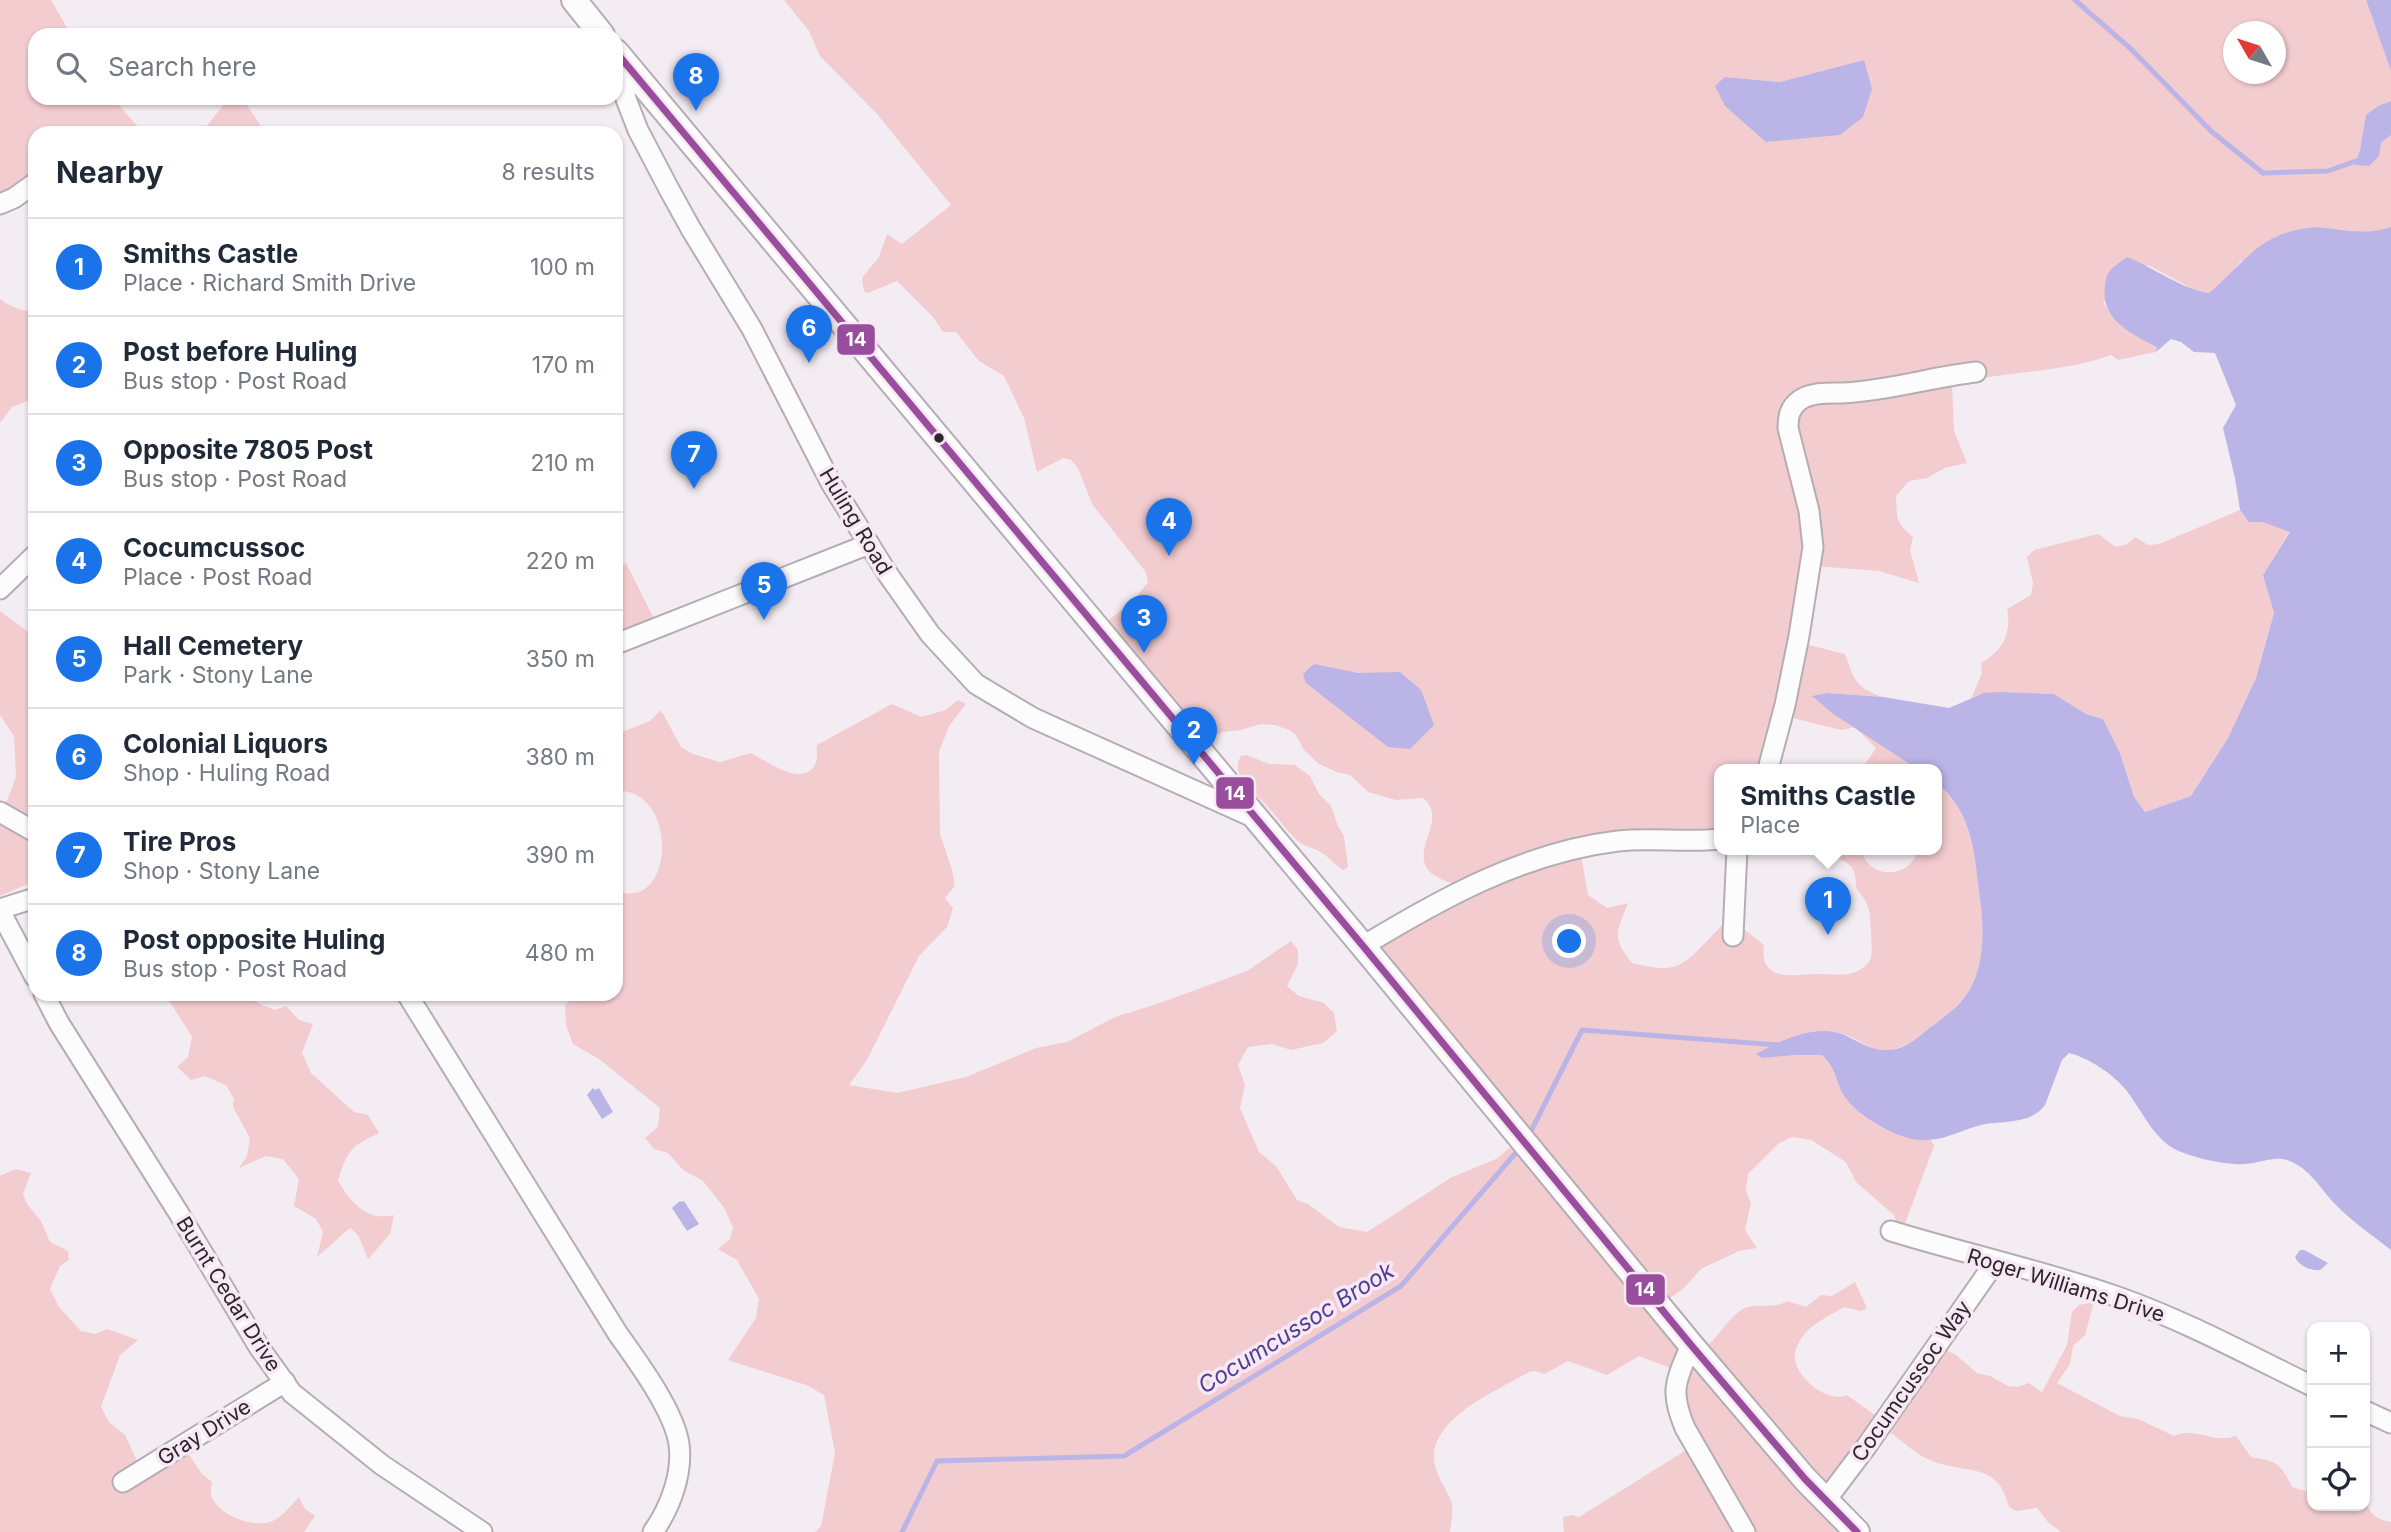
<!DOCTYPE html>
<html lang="en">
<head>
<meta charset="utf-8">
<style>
  :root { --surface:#fff; --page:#f6f6f7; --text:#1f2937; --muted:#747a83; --line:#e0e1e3; --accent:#1a73e8 }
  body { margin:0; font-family:Inter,sans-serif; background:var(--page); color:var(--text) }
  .controls { position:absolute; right:21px; bottom:21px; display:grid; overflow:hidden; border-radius:14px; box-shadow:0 2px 5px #0004 }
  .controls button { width:63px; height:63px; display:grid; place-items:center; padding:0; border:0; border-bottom:2px solid var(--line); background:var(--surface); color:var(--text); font:35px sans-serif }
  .compass { position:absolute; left:2223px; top:21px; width:63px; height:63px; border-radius:50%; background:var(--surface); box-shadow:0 2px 5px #0004; rotate:309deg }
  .you { position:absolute; left:1570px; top:942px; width:24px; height:24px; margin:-18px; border:5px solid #fff; border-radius:50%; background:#1a73e8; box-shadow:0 0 0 10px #1a73e833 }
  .badge { display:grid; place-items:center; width:46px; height:46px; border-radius:50%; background:var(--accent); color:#fff; font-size:23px; font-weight:700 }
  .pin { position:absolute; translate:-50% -58px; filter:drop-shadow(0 2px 4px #0008) }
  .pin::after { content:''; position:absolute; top:37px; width:24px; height:21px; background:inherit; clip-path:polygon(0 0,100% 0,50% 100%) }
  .popup { position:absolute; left:1714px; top:764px; width:228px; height:91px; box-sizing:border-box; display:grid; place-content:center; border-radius:14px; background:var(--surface); filter:drop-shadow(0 2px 5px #0005); font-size:23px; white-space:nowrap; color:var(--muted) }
  .popup b { font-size:26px; color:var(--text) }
  .popup::after { content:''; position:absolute; left:50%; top:100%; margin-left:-14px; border:14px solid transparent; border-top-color:var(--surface) }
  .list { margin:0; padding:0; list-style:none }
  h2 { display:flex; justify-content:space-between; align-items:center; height:91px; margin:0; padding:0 28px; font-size:30px }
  h2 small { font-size:23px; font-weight:400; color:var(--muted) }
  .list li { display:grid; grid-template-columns:46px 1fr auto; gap:21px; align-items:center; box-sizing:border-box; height:98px; padding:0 28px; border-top:2px solid var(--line) }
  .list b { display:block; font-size:26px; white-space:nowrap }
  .list p { margin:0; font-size:23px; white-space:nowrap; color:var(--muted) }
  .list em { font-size:23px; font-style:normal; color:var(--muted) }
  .icon { flex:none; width:38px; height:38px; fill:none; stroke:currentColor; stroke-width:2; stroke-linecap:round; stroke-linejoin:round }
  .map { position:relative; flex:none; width:2391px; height:1532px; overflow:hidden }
  .search { position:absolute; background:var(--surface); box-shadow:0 2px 5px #0004; left:28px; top:28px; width:595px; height:77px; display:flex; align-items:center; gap:18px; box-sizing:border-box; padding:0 24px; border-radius:21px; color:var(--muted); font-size:26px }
  .panel { position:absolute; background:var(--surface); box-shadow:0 2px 5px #0004; left:28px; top:126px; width:595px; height:875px; border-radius:21px }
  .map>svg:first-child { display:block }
</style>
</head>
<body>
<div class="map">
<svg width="2391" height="1532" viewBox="0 0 2391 1532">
  <rect width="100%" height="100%" fill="#f4ecf3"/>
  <!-- green -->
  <g fill="#f3ccd0" fill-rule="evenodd">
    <path d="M0,0H51L71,35H35V98H113L143,133H35V183L0,204Z"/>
    <path d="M784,0H2366L2391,71V101L2378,106L2366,116L2360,150L2355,164L2391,135V227L2381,231L2365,232L2317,227L2240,262L2230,275L2209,293L2195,290L2148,265L2103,302C2115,324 2135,336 2157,347L2156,352L2118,360L2111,355C2060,374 2004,370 1952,385L1954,431L1967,463L1945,468L1927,478L1909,481L1896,496C1897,517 1895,523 1913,537L1910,550L1919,583L1879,571L1814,566L1805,644L1845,654C1855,680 1854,687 1883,697L1828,693L1813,697L1833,713L1917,769H1862L1876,748L1855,727L1841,730L1789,717L1773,769H1720L1719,838L1580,849L1588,895L1607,908L1628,903C1617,932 1611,937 1632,963C1643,965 1655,969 1665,968C1692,968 1709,932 1731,919L1764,945C1759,980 1789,976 1812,974C1831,973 1854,980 1868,963C1874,956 1871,941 1871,932C1869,907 1871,907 1856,888C1856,872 1854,865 1839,859L1837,849H1861C1867,879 1911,881 1918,849H1937V783C1973,815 1974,853 1980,899C1985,936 1985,981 1954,1009C1947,1016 1937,1021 1929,1028C1917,1038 1904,1049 1888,1050C1868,1052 1856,1035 1838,1033C1832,1033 1823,1035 1817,1036C1794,1039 1776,1043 1756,1054L1822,1055C1839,1071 1834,1081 1846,1097C1863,1123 1902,1141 1931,1140L1934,1146L1901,1234L1894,1215L1856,1182L1846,1162L1811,1140L1792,1137L1778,1144L1748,1174L1746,1191L1751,1203L1745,1230L1757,1248L1739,1251L1701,1269L1683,1289L1664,1302L1702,1350C1717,1340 1728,1317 1743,1309C1757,1302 1773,1310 1787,1301L1806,1307L1821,1295L1832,1296L1855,1282L1867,1308L1861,1311L1844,1307C1824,1320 1806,1324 1796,1349C1787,1372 1827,1405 1847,1395L1886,1423L1940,1347L1956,1355L1977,1373L1990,1376L2008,1386L2018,1387L2029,1383L2042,1392L2067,1345L2072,1312L2079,1305L2094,1302L2085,1335L2073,1346L2070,1364L2057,1383L2120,1416L2138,1419L2174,1436C2197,1426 2211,1444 2236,1436L2251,1457C2276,1461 2281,1463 2292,1487L2312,1493V1506H2365V1501C2371,1515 2376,1519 2391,1522V1532H2061L2048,1522L2037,1508L2016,1511L2009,1507C1998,1461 1968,1475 1932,1461C1916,1455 1901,1440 1887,1430L1831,1505L1855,1532H1564L1563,1517L1572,1515L1579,1517L1688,1449L1676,1370L1639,1356L1607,1375L1568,1361L1545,1374L1534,1371L1529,1372C1498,1390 1425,1420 1435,1465C1437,1478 1451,1495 1452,1505C1453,1513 1451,1523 1450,1532H815L821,1526L835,1453L824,1395L806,1385L728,1360L756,1318L759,1299L737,1260L718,1249L730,1239L733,1228L725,1209L703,1181L683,1170L668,1153L654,1149L645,1138L658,1127L660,1108L599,1059L573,1044L566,1025L565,1005L577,994H616V891C676,913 679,787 616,791L617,734L650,721L661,710L681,747L693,754L720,762L751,753C766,761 806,790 816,762C818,757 816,749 817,745L892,704L921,717L946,710L958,700L966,704L949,726L939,752L940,834L952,870L955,886L945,898L953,908L947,927L919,956L867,1060L849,1085L897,1093L966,1077L1036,1048L1067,1042L1115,1017L1157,1004L1247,971L1291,941L1298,950V964L1287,986L1299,996L1324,1003L1334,1013L1337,1031L1323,1043L1291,1050L1272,1044L1248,1047L1238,1065L1245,1085L1240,1108L1259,1152L1276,1166L1297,1200L1308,1204L1339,1227L1367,1232L1452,1177L1496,1159L1519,1140L1366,953L1458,887C1449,881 1436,879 1429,871C1410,849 1449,819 1423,798L1396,800L1368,792L1350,775L1337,772L1319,764L1304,750L1296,735L1289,730L1275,725L1261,724L1240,730L1223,732L1205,740L1097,629L1132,602L1148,582L1145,571L1092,504L1078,468L1071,460L1063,458L1037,472L1024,418L1004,376L979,361L956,332H943L933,317L897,281L868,293L864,292L862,278L879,257L887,234L902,244L951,205L877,114L820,56L809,31ZM2234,32H2276V74H2234ZM1864,60L1725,106V77L1780,82Z"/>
    <path d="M229,98H242L266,133H193L206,127Z"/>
    <path d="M0,299C9,306 23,313 35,310V398L12,407L0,423Z"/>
    <path d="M2240,510L2249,522H2263L2290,531L2263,575L2274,613L2256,678L2228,738L2191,796L2145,812L2134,797L2120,753L2103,719L2086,714L2054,694L2001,692L1971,699L1982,673L1981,663C2003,651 2012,632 2007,609L2031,595L2033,583L2027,557L2034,550L2098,534L2116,547L2127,544L2135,537L2148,545L2159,544Z"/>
    <path d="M626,563L656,623L616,642V565L620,568Z"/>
    <path d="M0,611L28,632L35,646V823L3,804L7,801L16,777L14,736L0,715Z"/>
    <path d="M1247,755L1269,764L1295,765L1310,776L1319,794L1331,806L1338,826L1344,836L1348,867L1343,870C1335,865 1330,858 1322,853C1315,848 1305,847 1298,841C1286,831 1279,819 1269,808C1257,794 1228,777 1241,756Z"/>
    <path d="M0,823C33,844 35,837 35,877L28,884L0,896Z"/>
    <path d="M165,994H250C254,1003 266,1007 275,1010L286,1006L299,1020L313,1024L302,1053L311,1073L354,1112L368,1115L379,1133C350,1147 348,1150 338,1180C349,1202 368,1222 394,1215L390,1234L368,1259L358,1235L350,1228L317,1257L323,1232L316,1219L294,1206L299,1179L283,1159L266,1156L239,1168L247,1156L250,1138L233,1107L234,1099L227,1086L205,1076L191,1080L177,1067L188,1057L192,1037Z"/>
    <path d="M15,1169L31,1173L23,1194L27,1204L41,1221L50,1242L68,1251L69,1260L60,1266L50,1289L59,1307L81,1331L95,1334L107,1329L138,1340L120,1355L101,1407L109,1422L125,1435L140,1467L185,1448L201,1473L212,1482C212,1486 210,1490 211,1493C214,1514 252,1528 270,1522C282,1518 290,1506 299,1497L305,1509L315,1516L304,1532H0V1176Z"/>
  </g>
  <!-- water -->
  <g fill="#bab4e7">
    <path d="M2366,0H2391V71Z"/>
    <path d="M1864,60L1872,89L1863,117L1840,135L1766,142L1725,106L1715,86L1725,77L1780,82Z"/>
    <path d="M2391,101V135L2381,143L2379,156L2369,166L2355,165L2360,150L2366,115L2378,106Z"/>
    <path d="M2317,227C2342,229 2367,236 2391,227V1250C2372,1235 2351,1221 2334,1203C2321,1189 2310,1170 2292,1162C2276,1154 2262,1163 2245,1164C2228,1166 2182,1156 2168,1145C2150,1131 2140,1108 2126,1090C2113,1074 2089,1058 2069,1053L2062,1060L2045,1105C2031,1124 2006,1121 1985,1124C1966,1128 1948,1139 1928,1140C1903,1143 1859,1118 1845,1097C1834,1080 1838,1070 1822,1055H1794L1762,1058L1756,1054C1780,1041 1814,1024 1842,1034C1857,1040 1870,1051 1887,1050C1904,1050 1916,1039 1928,1029C1937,1022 1946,1016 1954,1009C1985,982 1985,936 1980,899C1974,854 1974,815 1937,783V769H1917L1832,713L1812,696L1828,693L1883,697L1949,708L1984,693L2001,692L2054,694L2086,714L2103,719L2120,753L2134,797L2145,812L2191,796L2228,738L2256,678L2274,613L2263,575L2290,532L2263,522H2249L2240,510L2235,478L2223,428L2236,405L2215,353L2194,352L2181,342L2171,339L2156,352L2157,347C2133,335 2100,319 2105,288C2105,283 2106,276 2109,272C2113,266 2122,261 2127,257C2155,268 2179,288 2209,293C2249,259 2259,232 2317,227Z"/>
    <path d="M1314,664L1358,673L1400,672L1421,690L1434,725L1410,749L1388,747L1306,683L1303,674Z"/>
    <path d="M593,1088L595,1090L599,1088L613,1112L602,1119L587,1095Z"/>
    <path d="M680,1201L681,1202L684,1201L699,1224L687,1231L672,1208Z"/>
    <path d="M2300,1250H2304L2328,1263L2320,1270C2311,1271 2299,1266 2295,1257Z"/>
  </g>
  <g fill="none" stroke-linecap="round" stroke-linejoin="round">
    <!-- stream -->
    <g stroke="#bab4e7" stroke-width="5">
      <path d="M2075,0L2131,49L2211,131L2263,173L2328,171L2359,160"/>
      <path d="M1528,1137L1582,1030L1778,1045"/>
      <path d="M902,1532L937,1461L1124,1456L1401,1286L1520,1148"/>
    </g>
    <defs>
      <g id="minor">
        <path d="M629,68L623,84L626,99L638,130L670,191L691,229L752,329L831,483L887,573L930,634L976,684L1033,718L1253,817"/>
        <path d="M0,204L14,198L35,183"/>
        <path d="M0,589L35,555"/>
        <path d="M616,644L869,544"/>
        <path d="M1768,769L1785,705L1799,636L1813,547L1809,511L1788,428C1788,416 1790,407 1800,400C1812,392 1829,393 1842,393C1888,391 1931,377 1976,372"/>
        <path d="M0,812L35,832"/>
        <path d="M0,909L35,898"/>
        <path d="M0,911L35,977"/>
        <path d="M1733,936L1737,849"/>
        <path d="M1363,946C1442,898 1525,852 1618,841C1652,837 1686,843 1720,839"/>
        <path d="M44,994L59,1023L178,1212L259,1347L292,1393L382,1465L482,1532"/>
        <path d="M407,994L618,1334C638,1362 674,1411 679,1444C683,1474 670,1508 653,1532"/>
        <path d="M1891,1231C1966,1254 2044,1271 2118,1297C2186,1321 2248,1355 2312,1386"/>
        <path d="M1691,1345C1676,1381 1669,1390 1685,1428L1745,1532"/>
        <path d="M2365,1411L2391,1423"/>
        <path d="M123,1482L285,1382"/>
        <path d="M1826,1500L1866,1447L1996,1261"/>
      </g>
      <g id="major">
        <path d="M574,0L602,35"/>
        <path d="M616,52L1363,946L1691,1345L1805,1479L1857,1532"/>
      </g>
    </defs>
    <!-- minor casing -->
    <use href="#minor" stroke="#b4aeb3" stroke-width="23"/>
    <!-- major casing -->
    <use href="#major" stroke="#b4aeb3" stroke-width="28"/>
    <!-- minor -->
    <use href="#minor" stroke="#fdfcfd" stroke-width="19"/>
    <!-- major -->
    <use href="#major" stroke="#fdfcfd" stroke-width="24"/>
    <defs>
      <path id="bus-1" d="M616,52L1363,946L1691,1345L1805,1479L1857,1532"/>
    </defs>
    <!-- bus-1 casing -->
    <use href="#bus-1" stroke="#f8e8f5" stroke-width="12"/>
    <!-- bus-1 -->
    <use href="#bus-1" stroke="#994d9d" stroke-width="7"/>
  </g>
  <!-- markers -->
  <circle fill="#2b262a" stroke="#f8e8f5" stroke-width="2.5" cx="939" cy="438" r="6"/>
  <g text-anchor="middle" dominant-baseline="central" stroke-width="7" stroke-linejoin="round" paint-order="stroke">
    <!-- street labels -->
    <g font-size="21" fill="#2b262a" stroke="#f8e8f5">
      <text transform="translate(856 521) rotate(59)">Huling Road</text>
      <text transform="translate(2066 1285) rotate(17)">Roger Williams Drive</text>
      <text transform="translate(229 1294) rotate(58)">Burnt Cedar Drive</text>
      <text transform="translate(1911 1381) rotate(-55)">Cocumcussoc Way</text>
      <text transform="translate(204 1432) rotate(-32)">Gray Drive</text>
    </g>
    <!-- water labels -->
    <g font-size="23" font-style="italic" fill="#4c4092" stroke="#f8e8f5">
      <text transform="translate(1296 1328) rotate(-32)">Cocumcussoc Brook</text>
    </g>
  </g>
  <g stroke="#f8e8f5" stroke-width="2.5">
    <rect x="836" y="323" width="40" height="33" rx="7" fill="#994d9d"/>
    <rect x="1215" y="776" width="40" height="34" rx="7" fill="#994d9d"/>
    <rect x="1625" y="1273" width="41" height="33" rx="7" fill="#994d9d"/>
  </g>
  <g font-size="19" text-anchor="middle" font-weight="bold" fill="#fff">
    <text x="856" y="346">14</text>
    <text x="1235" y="800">14</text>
    <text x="1645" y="1296">14</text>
  </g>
</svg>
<div class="controls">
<button>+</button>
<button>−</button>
<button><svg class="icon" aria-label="locate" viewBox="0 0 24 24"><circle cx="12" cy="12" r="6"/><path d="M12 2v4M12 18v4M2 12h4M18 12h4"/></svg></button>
</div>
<svg class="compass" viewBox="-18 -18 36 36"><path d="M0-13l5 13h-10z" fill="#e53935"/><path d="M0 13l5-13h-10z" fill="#747a83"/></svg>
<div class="you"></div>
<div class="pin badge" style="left:1828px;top:935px">1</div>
<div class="popup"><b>Smiths Castle</b>Place</div>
<div class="pin badge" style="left:1194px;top:765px">2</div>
<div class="pin badge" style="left:1144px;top:653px">3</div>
<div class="pin badge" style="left:1169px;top:556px">4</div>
<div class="pin badge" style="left:764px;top:620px">5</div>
<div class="pin badge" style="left:809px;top:363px">6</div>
<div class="pin badge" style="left:694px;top:489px">7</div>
<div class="pin badge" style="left:696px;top:111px">8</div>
<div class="search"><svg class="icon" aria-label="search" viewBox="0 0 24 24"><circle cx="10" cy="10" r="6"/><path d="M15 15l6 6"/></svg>Search here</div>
<section class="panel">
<h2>Nearby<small>8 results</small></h2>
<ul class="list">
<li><span class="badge">1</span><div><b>Smiths Castle</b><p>Place · Richard Smith Drive</p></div><em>100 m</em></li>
<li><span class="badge">2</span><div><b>Post before Huling</b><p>Bus stop · Post Road</p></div><em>170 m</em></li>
<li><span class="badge">3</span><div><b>Opposite 7805 Post</b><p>Bus stop · Post Road</p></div><em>210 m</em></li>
<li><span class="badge">4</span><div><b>Cocumcussoc</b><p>Place · Post Road</p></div><em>220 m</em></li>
<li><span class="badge">5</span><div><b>Hall Cemetery</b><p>Park · Stony Lane</p></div><em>350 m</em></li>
<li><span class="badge">6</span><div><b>Colonial Liquors</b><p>Shop · Huling Road</p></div><em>380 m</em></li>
<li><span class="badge">7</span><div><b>Tire Pros</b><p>Shop · Stony Lane</p></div><em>390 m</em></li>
<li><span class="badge">8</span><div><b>Post opposite Huling</b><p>Bus stop · Post Road</p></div><em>480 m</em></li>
</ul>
</section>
</div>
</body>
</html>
